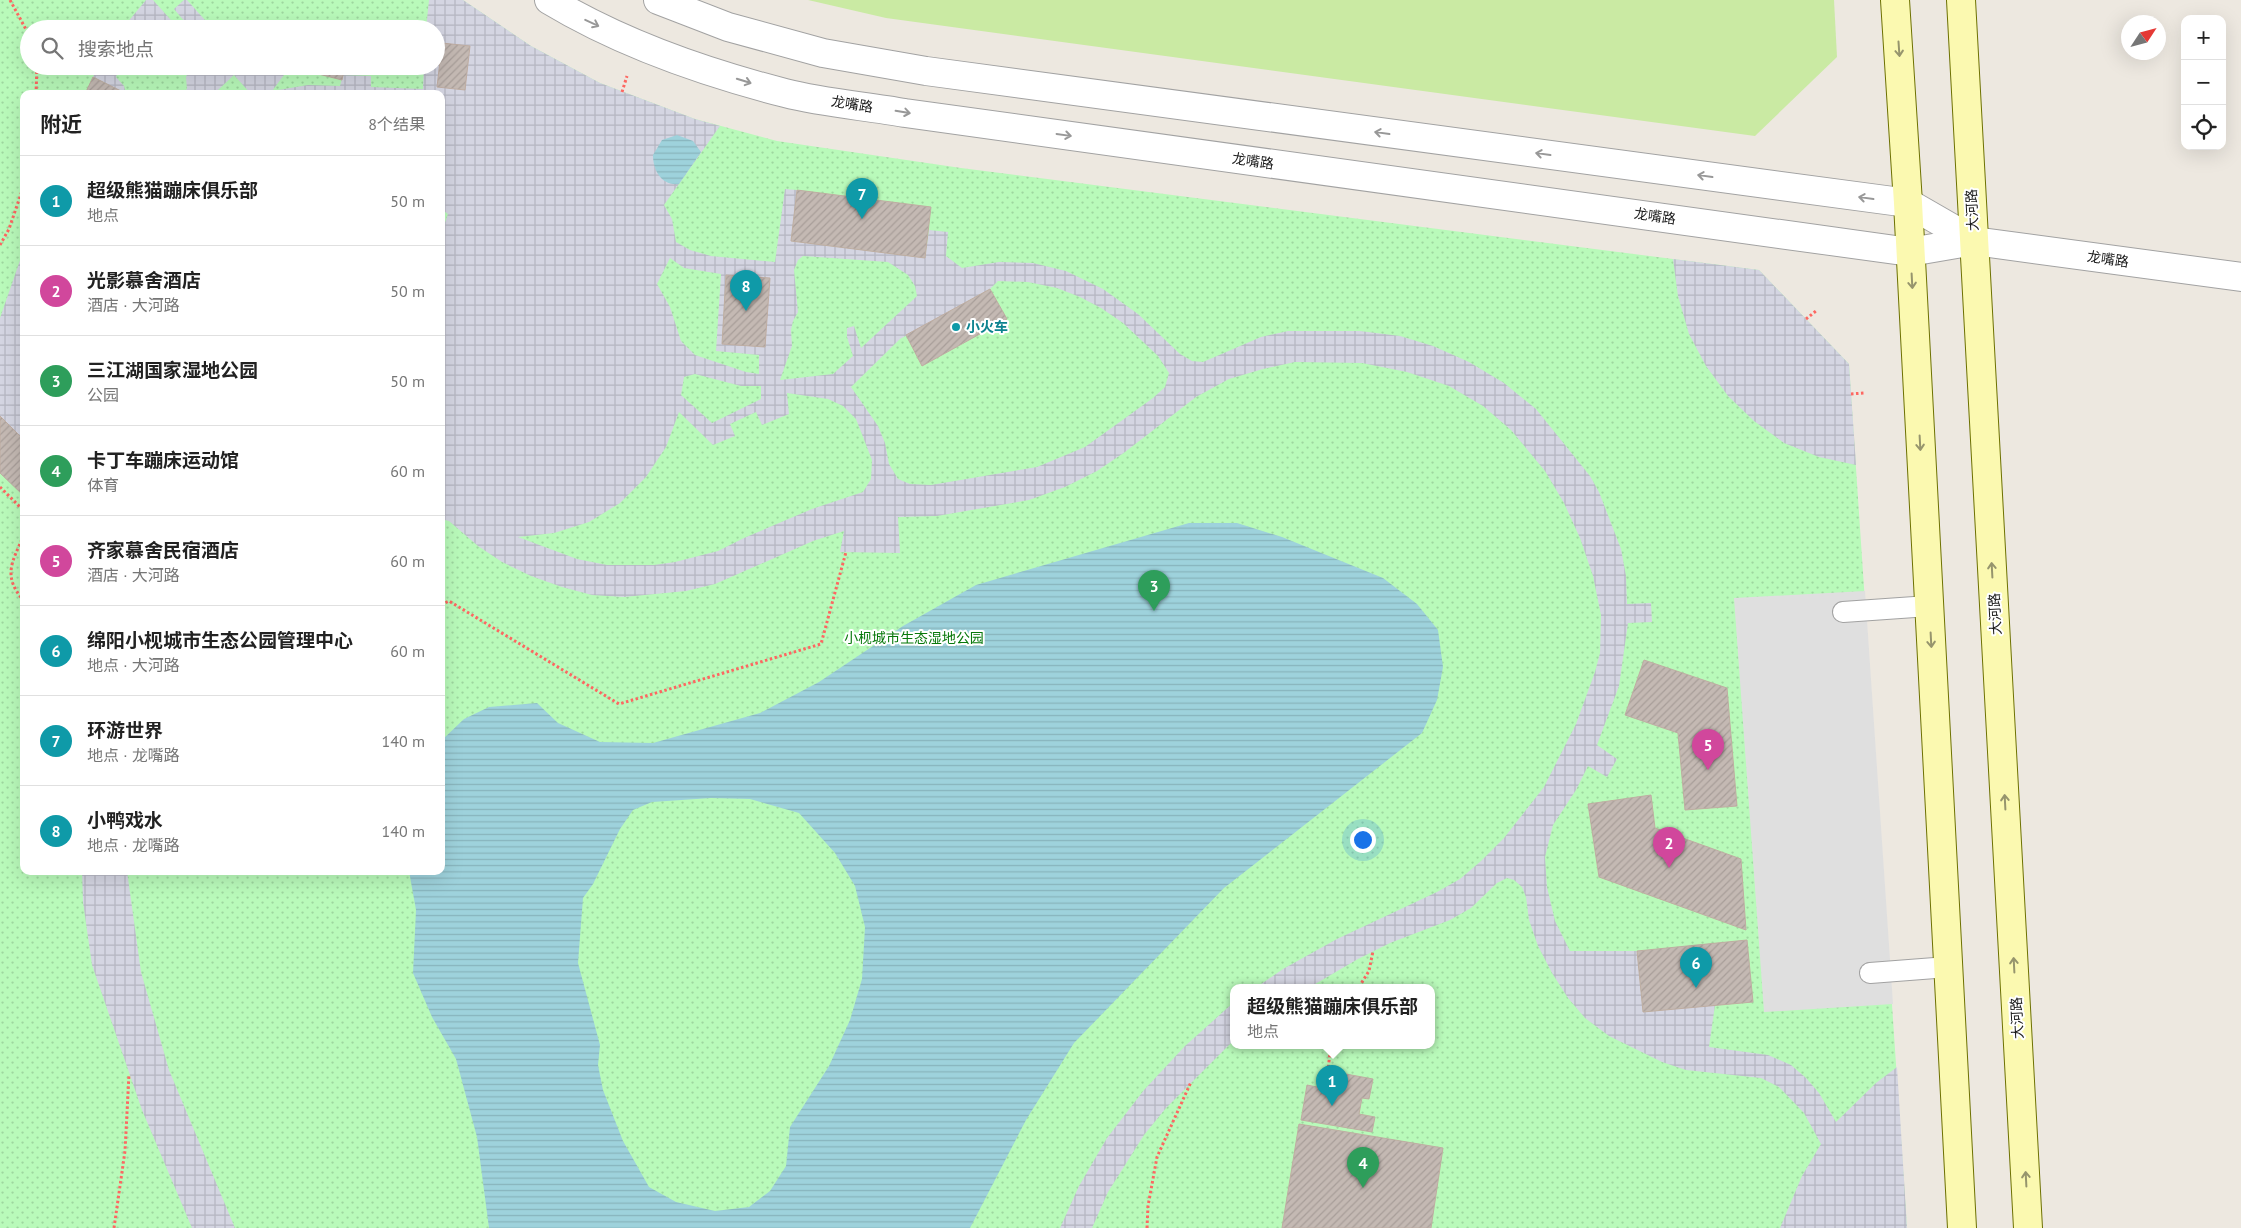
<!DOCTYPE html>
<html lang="zh">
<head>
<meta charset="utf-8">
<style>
  :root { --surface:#fff; --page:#f6f6f6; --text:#222; --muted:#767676; --line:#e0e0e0; --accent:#d93025 }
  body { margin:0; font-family:"PT Sans","Noto Sans SC",sans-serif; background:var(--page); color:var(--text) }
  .controls { position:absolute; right:15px; top:15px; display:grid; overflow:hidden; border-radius:10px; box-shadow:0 5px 20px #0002 }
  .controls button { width:45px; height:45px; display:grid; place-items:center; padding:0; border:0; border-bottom:1px solid var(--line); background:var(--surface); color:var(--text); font:25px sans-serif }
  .compass { position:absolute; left:2121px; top:15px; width:45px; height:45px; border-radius:50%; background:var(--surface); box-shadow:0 5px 20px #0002; rotate:54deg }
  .you { position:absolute; left:1362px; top:839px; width:18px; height:18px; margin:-12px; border:4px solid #fff; border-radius:50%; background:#1a73e8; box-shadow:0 0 0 8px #1a73e833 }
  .badge { display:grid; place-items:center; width:32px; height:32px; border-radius:50%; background:var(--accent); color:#fff; font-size:16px; font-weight:700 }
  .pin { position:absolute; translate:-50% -41px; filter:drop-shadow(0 1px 2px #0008) }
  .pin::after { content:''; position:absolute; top:26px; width:18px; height:15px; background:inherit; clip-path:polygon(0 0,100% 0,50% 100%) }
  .popup { position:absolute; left:1230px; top:984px; width:205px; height:65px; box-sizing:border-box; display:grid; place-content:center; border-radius:10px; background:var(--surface); filter:drop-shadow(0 1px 4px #0005); font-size:16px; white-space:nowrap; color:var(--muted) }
  .popup b { font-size:19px; color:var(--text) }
  .popup::after { content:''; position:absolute; left:50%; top:100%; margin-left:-10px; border:10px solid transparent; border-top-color:var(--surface) }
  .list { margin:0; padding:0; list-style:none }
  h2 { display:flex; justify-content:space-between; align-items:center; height:65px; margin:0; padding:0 20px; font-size:21px }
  h2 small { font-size:16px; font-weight:400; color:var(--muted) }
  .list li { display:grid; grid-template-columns:32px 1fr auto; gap:15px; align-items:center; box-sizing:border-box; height:90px; padding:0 20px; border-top:1px solid var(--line) }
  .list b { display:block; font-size:19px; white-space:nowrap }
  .list p { margin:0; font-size:16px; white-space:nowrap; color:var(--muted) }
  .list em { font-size:16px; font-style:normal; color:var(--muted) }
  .icon { flex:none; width:28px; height:28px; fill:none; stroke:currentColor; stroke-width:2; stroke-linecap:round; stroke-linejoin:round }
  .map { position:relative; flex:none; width:2241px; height:1228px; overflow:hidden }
  .search { position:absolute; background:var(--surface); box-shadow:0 5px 20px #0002; left:20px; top:20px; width:425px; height:55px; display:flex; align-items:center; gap:12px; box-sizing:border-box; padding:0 18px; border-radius:28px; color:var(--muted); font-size:19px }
  .panel { position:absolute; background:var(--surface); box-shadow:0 5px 20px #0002; left:20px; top:90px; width:425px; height:785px; border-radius:10px }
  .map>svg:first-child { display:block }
</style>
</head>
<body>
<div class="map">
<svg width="2241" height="1228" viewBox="0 0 2241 1228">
  <defs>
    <pattern id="park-dots" width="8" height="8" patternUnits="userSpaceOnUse" patternTransform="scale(1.25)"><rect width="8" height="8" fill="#b9faba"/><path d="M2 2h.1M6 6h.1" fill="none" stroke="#9ed69f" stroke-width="1.8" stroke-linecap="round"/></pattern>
    <pattern id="plaza-grid" width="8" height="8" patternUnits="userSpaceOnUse" patternTransform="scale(1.25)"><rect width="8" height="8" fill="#d4d5e2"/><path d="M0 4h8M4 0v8" fill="none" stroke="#b5b6c1"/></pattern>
    <pattern id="water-rules" width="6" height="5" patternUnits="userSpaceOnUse" patternTransform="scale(1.25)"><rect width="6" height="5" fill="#9ed2dc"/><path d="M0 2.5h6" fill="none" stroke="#88b4bc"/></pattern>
    <pattern id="building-hatch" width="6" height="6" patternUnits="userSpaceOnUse" patternTransform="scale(1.25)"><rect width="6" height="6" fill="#c4b9b3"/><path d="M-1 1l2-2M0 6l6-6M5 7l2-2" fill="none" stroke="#a89e99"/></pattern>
  </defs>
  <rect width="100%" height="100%" fill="#ede8e0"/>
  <!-- grass -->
  <path fill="#caeaa3" d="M808,0H1834L1837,57L1755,136L886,18Z"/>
  <!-- park -->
  <path fill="url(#park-dots)" fill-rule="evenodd" d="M0,0H463L531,46L600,83L695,119L777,141L961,168L1759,270L1849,364L1907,1228H0ZM29,29H436V66H29ZM24,94H441V871H24ZM1233,987H1431V1045H1233Z"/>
  <!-- parking -->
  <path fill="#dfdfdf" d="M1865,591L1893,1004L1764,1012L1734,598Z"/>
  <!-- plaza -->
  <g fill="url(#plaza-grid)" fill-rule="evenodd">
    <path d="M146,0H153L179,29H122Z"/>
    <path d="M184,0H187L213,29H191L174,9Z"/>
    <path d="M429,0H463L531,46L600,83L695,119L720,126L664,205L672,219L676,242L690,250L711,256L775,262L785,189L797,190L791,241L925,258L929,230L948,232L946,256L962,268L999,262L1033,263L1066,271L1103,289L1138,314L1180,354L1192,361L1203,362L1261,337L1288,331H1360L1400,336L1433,346L1469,362L1504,383L1536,409L1590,476L1599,492L1621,549L1626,576L1627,604L1651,603L1652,622L1628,623L1619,686L1597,745L1617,759L1607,777L1588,766L1576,790L1553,825L1545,857L1547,887L1555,921L1570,951H1637L1643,1012L1715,1005L1709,1047L1768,1055L1791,1065L1806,1078L1819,1093L1836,1122L1876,1083L1897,1067L1907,1228H1780L1802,1176L1821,1144L1804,1113L1779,1087L1761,1078L1686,1070L1662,1062L1609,1036L1585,1018L1568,998L1552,973L1538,946L1529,920L1526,897L1522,887L1514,880L1507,878L1497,883L1471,908L1450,920L1390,943L1358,959L1310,987H1257L1283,969L1337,939L1437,892L1460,879L1481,861L1504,838L1544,787L1576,724L1595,672L1600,653L1601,615L1593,576L1580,538L1564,503L1545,471L1511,430L1483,406L1449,386L1407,372L1362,363L1295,362L1263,369L1229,379L1196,397L1125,452L1097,471L1065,487L1029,500L937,516L898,517L900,553L840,552L844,531L813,541L715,584L686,591L624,597L592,595L562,587L531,576L502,562L478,546L449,521L441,519V234L448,214L441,209V94H251L234,75L218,90L220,94H180L187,89L186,77L191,66H214L218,70L223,66H248L255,73L262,66L290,67L272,91L308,85L340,86L343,75L371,76V87L423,89L424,66H436V29H426ZM803,256L888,262L908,275L915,286L917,296L861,348L854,326L847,328V337L853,356L833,374L780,380L792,346L791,330L793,321L798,312L794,270L798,260ZM670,258L684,268L721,274L716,351L759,355V374L746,372L695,355L681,341L670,307L657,284ZM726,275L765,347L722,343ZM998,281L1028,282L1057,288L1080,297L1101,308L1123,323L1158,356L1169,373L1165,387L1153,398L1085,447L1037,467L931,485L910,484L898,479L889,464L885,443L878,426L851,387L900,339L990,289ZM695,374L741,386H761V399L712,423L681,395L684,377ZM787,393L828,399L843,406L856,419L872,460L871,479L863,492L812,509L744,538L718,551L675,562L654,565H607L577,559L518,537L554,533L589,522L620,503L646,477L666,447L679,412L713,445L735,436L730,424L756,412L762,425L789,414Z"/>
    <path d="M99,66H120L116,77L124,86L126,94L93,77Z"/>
    <path d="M24,249V440L0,416V318Z"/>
    <path d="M1673,259L1759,270L1849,364L1856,465L1819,457L1784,443L1754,421L1728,396L1706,366L1689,334L1678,296Z"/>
    <path d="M82,871H127L141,972L169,1070L235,1228H192L142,1110L92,965L83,902Z"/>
    <path d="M1233,1003V1041L1166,1108L1144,1135L1108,1192L1092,1228H1060L1079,1186L1107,1138L1144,1090L1185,1046Z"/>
  </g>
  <!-- water -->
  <g fill="url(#water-rules)" fill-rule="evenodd">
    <path d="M677,135L693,141L701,152L679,184C661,186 653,170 653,155L662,140Z"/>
    <path d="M1189,523H1237L1282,537L1383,578L1417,604L1438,630L1443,667L1437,700L1422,733L1224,888L1074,1043L1026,1120L970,1228H489L477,1137L456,1059L432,1017L413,973L416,910L409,871H441V741L464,719L489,707L537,703L558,723L600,742L653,743L760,713L819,682L903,626L976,585ZM711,798L750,799L799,813L835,853L855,886L865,927L862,979L850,1020L829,1066L790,1127L786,1166L770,1191L749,1207L715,1211L676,1202L649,1187L623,1141L603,1090L598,1065L600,1045L578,963L583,898L593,884L620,829L633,810L652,802Z"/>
  </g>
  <!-- building -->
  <g fill="url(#building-hatch)" stroke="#bfada2">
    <path d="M442,43L470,46L465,90L437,87Z"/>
    <path d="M287,66H345L342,80Z"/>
    <path d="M93,77L125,93L124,94H85Z"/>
    <path d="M797,190L931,207L925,258L791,241Z"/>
    <path d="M726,275L770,278L765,347L722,344Z"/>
    <path d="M990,289L1007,319L922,366L906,335Z"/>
    <path d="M0,416L24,440V496L0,473Z"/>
    <path d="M24,642V711H21Z"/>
    <path d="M1644,660L1727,688L1737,806L1685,810L1678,733L1625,715Z"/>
    <path d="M1651,795L1655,828L1741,859L1746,930L1599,877L1588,804Z"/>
    <path d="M1747,940L1753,1002L1643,1012L1637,951Z"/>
    <path d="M1335,1072L1373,1079L1369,1099L1362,1098L1359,1114L1375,1117L1372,1132L1301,1120L1307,1085L1332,1090Z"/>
    <path d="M1299,1124L1443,1148L1431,1228H1282Z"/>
  </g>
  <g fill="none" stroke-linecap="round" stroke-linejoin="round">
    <defs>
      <g id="service">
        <path d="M1843,612L1929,606"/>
        <path d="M1870,973L1948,967"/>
      </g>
      <g id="tertiary">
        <path d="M549,0C622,44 703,72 785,93C824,103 866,106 905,113L1910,252L1974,241L2241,277"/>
        <path d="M658,0L728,27L823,53L926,71L1908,203L1974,241"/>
      </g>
      <g id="secondary">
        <path d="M1895,0L1908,203L1962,1228"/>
        <path d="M1961,0L2028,1228"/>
      </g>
    </defs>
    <!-- service casing -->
    <use href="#service" stroke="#a2a2a2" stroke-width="22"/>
    <!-- tertiary casing -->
    <use href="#tertiary" stroke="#a2a2a2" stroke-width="30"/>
    <!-- secondary casing -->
    <use href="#secondary" stroke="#6d7102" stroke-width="30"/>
    <!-- path -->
    <g stroke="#fd6761" stroke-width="3" stroke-dasharray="2.5 2.5" stroke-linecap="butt">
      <path d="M10,0L29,35"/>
      <path d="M622,92L627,76"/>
      <path d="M36,94L37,66"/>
      <path d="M0,245L9,229L24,185"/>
      <path d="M1806,319L1816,311"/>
      <path d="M1851,394L1864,393"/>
      <path d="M0,487L24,511"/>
      <path d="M24,535C12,562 2,576 24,601"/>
      <path d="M441,605L449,601L619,704L821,644L846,552"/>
      <path d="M1359,987L1369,971L1373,951"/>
      <path d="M1331,1045L1327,1078L1334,1079"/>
      <path d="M114,1228L125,1151L129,1074"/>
      <path d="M1147,1228L1148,1206L1157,1157L1191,1082"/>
    </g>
    <!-- service -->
    <use href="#service" stroke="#fff" stroke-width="20"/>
    <!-- tertiary -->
    <use href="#tertiary" stroke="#fff" stroke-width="28"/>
    <!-- secondary -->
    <use href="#secondary" stroke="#fbf9b0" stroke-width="28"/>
  </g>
  <!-- one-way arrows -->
  <defs><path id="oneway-shaft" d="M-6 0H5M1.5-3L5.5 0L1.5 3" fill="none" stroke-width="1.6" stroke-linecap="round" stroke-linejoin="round" transform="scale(1.25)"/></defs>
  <g stroke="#989898">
    <use href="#oneway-shaft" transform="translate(592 23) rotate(25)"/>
    <use href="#oneway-shaft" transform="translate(744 81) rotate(17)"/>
    <use href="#oneway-shaft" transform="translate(903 112) rotate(9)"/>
    <use href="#oneway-shaft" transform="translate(1382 133) rotate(-172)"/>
    <use href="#oneway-shaft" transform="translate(1064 135) rotate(8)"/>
    <use href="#oneway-shaft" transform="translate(1543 154) rotate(-172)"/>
    <use href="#oneway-shaft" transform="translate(1705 176) rotate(-172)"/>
    <use href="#oneway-shaft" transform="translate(1866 198) rotate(-172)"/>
  </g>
  <g stroke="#96956d">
    <use href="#oneway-shaft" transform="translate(1899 49) rotate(86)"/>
    <use href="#oneway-shaft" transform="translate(1912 281) rotate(87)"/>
    <use href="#oneway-shaft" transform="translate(1920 443) rotate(87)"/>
    <use href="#oneway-shaft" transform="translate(1992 570) rotate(-93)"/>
    <use href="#oneway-shaft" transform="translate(1931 640) rotate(87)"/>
    <use href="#oneway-shaft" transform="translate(2005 802) rotate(-93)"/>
    <use href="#oneway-shaft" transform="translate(2014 965) rotate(-93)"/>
    <use href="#oneway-shaft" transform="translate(2026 1179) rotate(-93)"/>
  </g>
  <!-- markers -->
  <circle fill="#0f9aa8" stroke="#fff" stroke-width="2" cx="956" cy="327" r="5"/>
  <g text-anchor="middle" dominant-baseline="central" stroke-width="4" stroke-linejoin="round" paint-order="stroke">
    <!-- street labels -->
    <g font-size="14" fill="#1b1b1b" stroke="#fff">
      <text transform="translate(852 104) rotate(9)">龙嘴路</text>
      <text transform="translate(1253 161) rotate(8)">龙嘴路</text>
      <text transform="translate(1972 210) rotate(-93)">大河路</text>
      <text transform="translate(1655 216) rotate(8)">龙嘴路</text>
      <text transform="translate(2108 259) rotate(8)">龙嘴路</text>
      <text transform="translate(1995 614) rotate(-93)">大河路</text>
      <text transform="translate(2017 1018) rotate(-93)">大河路</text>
    </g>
    <!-- culture labels -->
    <g font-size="14" font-weight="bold" fill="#0d838f" stroke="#fff" text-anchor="start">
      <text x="966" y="327">小火车</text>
    </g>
    <!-- park labels -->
    <g font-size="14" fill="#08790b" stroke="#fff">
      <text x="914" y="638">小枧城市生态湿地公园</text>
    </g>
  </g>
</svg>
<div class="controls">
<button>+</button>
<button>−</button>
<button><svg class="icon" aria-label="locate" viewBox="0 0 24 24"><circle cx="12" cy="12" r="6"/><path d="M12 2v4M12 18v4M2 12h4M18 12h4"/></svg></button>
</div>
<svg class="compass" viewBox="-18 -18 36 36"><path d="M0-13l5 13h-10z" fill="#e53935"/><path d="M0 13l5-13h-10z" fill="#767676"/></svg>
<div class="you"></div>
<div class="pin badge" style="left:1332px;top:1106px;background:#0f9aa8">1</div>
<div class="popup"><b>超级熊猫蹦床俱乐部</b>地点</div>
<div class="pin badge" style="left:1669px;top:868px;background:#d1479c">2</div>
<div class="pin badge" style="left:1154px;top:611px;background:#2e9e5b">3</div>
<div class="pin badge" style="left:1363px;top:1188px;background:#2e9e5b">4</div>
<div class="pin badge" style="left:1708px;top:770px;background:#d1479c">5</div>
<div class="pin badge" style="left:1696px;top:988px;background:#0f9aa8">6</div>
<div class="pin badge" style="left:862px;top:219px;background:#0f9aa8">7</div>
<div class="pin badge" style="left:746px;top:311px;background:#0f9aa8">8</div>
<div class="search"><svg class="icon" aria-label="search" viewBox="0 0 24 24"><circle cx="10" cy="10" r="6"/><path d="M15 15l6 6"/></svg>搜索地点</div>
<section class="panel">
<h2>附近<small>8个结果</small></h2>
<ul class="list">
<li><span class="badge" style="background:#0f9aa8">1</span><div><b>超级熊猫蹦床俱乐部</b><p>地点</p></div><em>50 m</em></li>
<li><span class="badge" style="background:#d1479c">2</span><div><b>光影慕舍酒店</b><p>酒店 · 大河路</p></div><em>50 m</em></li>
<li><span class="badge" style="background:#2e9e5b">3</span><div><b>三江湖国家湿地公园</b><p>公园</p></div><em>50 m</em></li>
<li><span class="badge" style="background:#2e9e5b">4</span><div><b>卡丁车蹦床运动馆</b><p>体育</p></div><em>60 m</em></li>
<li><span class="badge" style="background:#d1479c">5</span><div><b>齐家慕舍民宿酒店</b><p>酒店 · 大河路</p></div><em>60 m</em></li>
<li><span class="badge" style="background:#0f9aa8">6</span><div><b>绵阳小枧城市生态公园管理中心</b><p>地点 · 大河路</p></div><em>60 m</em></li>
<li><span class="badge" style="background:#0f9aa8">7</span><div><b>环游世界</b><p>地点 · 龙嘴路</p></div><em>140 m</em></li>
<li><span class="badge" style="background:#0f9aa8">8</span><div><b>小鸭戏水</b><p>地点 · 龙嘴路</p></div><em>140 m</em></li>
</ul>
</section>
</div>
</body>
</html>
